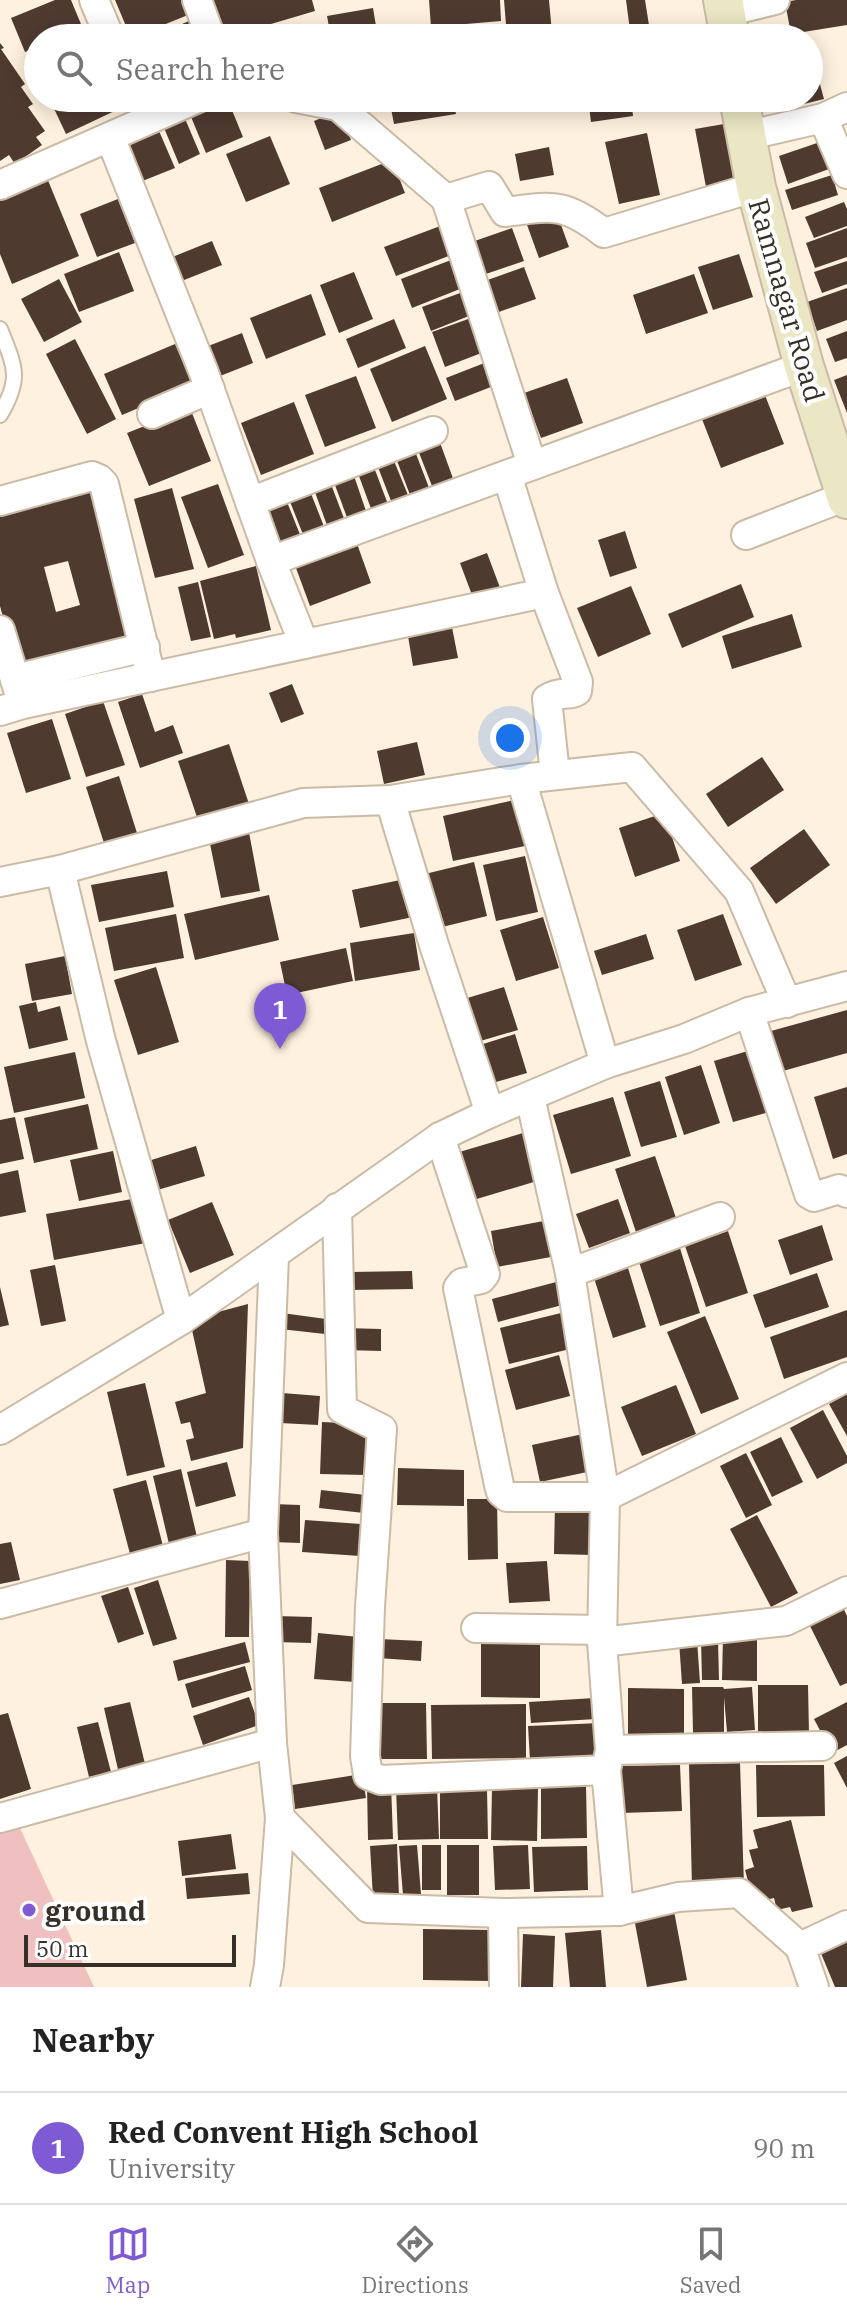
<!DOCTYPE html>
<html lang="en">
<head>
<meta charset="utf-8">
<style>
  :root { --surface:#fff; --page:#f2f2f2; --text:#222; --muted:#767676; --line:#e0e0e0; --accent:#7e5ad4 }
  body { margin:0; font-family:"IBM Plex Serif",serif; background:var(--page); color:var(--text) }
  .scale { position:absolute; left:24px; bottom:20px; width:212px; box-sizing:border-box; padding-left:8px; border:4px solid #363028; border-top:0; font-size:22px; line-height:28px; white-space:nowrap; color:#363028; -webkit-text-stroke:6px #fff; paint-order:stroke }
  .you { position:absolute; left:510px; top:738px; width:28px; height:28px; margin:-20px; border:6px solid #fff; border-radius:50%; background:#1a73e8; box-shadow:0 0 0 12px #1a73e833 }
  .badge { display:grid; place-items:center; width:52px; height:52px; border-radius:50%; background:var(--accent); color:#fff; font-size:26px; font-weight:700 }
  .pin { position:absolute; translate:-50% -66px; filter:drop-shadow(0 2px 4px #0008) }
  .pin::after { content:''; position:absolute; top:42px; width:28px; height:24px; background:inherit; clip-path:polygon(0 0,100% 0,50% 100%) }
  .list { margin:0; padding:0; list-style:none }
  h2 { display:flex; justify-content:space-between; align-items:center; height:104px; margin:0; padding:0 32px; font-size:34px }
  h2 small { font-size:26px; font-weight:400; color:var(--muted) }
  .list li { display:grid; grid-template-columns:52px 1fr auto; gap:24px; align-items:center; box-sizing:border-box; height:112px; padding:0 32px; border-top:2px solid var(--line) }
  .list b { display:block; font-size:30px; white-space:nowrap }
  .list p { margin:0; font-size:26px; white-space:nowrap; color:var(--muted) }
  .list em { font-size:26px; font-style:normal; color:var(--muted) }
  .icon { flex:none; width:44px; height:44px; fill:none; stroke:currentColor; stroke-width:2; stroke-linecap:round; stroke-linejoin:round }
  .map { position:relative; flex:none; width:847px; height:1987px; overflow:hidden }
  .search { position:absolute; background:var(--surface); box-shadow:0 4px 20px #0003; left:24px; right:24px; top:24px; height:88px; display:flex; align-items:center; gap:20px; box-sizing:border-box; padding:0 28px; border-radius:44px; color:var(--muted); font-size:30px }
  .sheet { height:216px; background:var(--surface) }
  nav { display:flex; justify-content:space-around; align-items:center; box-sizing:border-box; height:112px; border-top:2px solid var(--line); background:var(--surface); font-size:22px; color:var(--muted) }
  nav a { display:grid; justify-items:center; gap:4px }
  nav .on { color:var(--accent) }
  .map>svg:first-child { display:block }
</style>
</head>
<body>
<div class="map">
<svg width="847" height="1987" viewBox="0 0 847 1987">
  <rect width="100%" height="100%" fill="#fef1df"/>
  <!-- green -->
  <path fill="#f0bfc0" d="M19,1826L94,1987H0V1832Z"/>
  <!-- building -->
  <g fill="#4f3a30" fill-rule="evenodd">
    <path d="M55,0H71L83,29L60,38H38V47L25,52L11,18Z"/>
    <path d="M115,0H182L188,15L131,38Z"/>
    <path d="M207,0H312L315,11L224,38Z"/>
    <path d="M429,0H500L501,21L431,27Z"/>
    <path d="M504,0H549L552,33L507,37Z"/>
    <path d="M626,0H645L651,38H631Z"/>
    <path d="M796,0H847V25L791,34L785,2Z"/>
    <path d="M373,8L378,38H331L327,16Z"/>
    <path d="M191,20L199,38H151Z"/>
    <path d="M0,43L4,48L1,49L25,84L21,87L33,104L28,107L45,131L36,137L42,145L15,164L9,155L0,161Z"/>
    <path d="M809,44L824,99L776,111L773,98H809Z"/>
    <path d="M49,98H119L123,107L66,134Z"/>
    <path d="M222,98H227L243,137L206,153L189,112Z"/>
    <path d="M389,98H453L456,114L394,124Z"/>
    <path d="M588,98H631L633,116L591,122Z"/>
    <path d="M339,111L351,140L325,150L314,121Z"/>
    <path d="M183,114L200,154L179,164L162,123Z"/>
    <path d="M156,124L175,168L135,184L117,140Z"/>
    <path d="M724,124L734,182L706,187L695,129Z"/>
    <path d="M647,133L660,195L619,204L605,142Z"/>
    <path d="M270,136L290,184L246,202L226,154Z"/>
    <path d="M820,142L829,169L788,184L779,156Z"/>
    <path d="M549,147L554,175L520,181L515,154Z"/>
    <path d="M392,160L405,193L332,222L319,188Z"/>
    <path d="M832,175L838,195L792,210L785,190Z"/>
    <path d="M47,178L79,256L12,284L0,254V197Z"/>
    <path d="M118,199L135,243L97,257L80,214Z"/>
    <path d="M844,202L847,209V226L814,238L805,217Z"/>
    <path d="M556,211L569,247L539,258L526,222Z"/>
    <path d="M443,225L454,254L396,276L384,247Z"/>
    <path d="M512,228L524,261L480,276L469,243Z"/>
    <path d="M847,228V257L815,268L806,243Z"/>
    <path d="M212,241L222,265L174,284L165,260Z"/>
    <path d="M119,252L134,291L79,312L64,274Z"/>
    <path d="M739,254L753,297L713,310L698,267Z"/>
    <path d="M459,257L470,285L412,308L401,279Z"/>
    <path d="M847,261V284L822,293L814,272Z"/>
    <path d="M524,267L536,299L493,314L482,282Z"/>
    <path d="M354,272L373,319L339,333L320,285Z"/>
    <path d="M694,274L708,313L646,334L633,295Z"/>
    <path d="M59,279L82,322L44,342L21,299Z"/>
    <path d="M847,288V320L817,331L807,302Z"/>
    <path d="M471,289L479,312L431,331L422,307Z"/>
    <path d="M311,294L326,335L266,359L250,318Z"/>
    <path d="M471,318L484,352L445,367L432,332Z"/>
    <path d="M394,319L406,348L358,368L346,339Z"/>
    <path d="M847,331V358L835,362L826,339Z"/>
    <path d="M242,333L253,363L215,378L203,348Z"/>
    <path d="M75,339L116,419L87,434L46,354Z"/>
    <path d="M175,344L193,385L122,415L104,374Z"/>
    <path d="M425,346L447,399L392,422L370,369Z"/>
    <path d="M492,360L501,383L455,401L446,378Z"/>
    <path d="M847,375V413L834,380Z"/>
    <path d="M356,376L376,428L325,447L305,395Z"/>
    <path d="M567,378L583,423L541,438L524,393Z"/>
    <path d="M763,390L784,444L721,468L700,414Z"/>
    <path d="M294,402L314,454L261,475L241,423Z"/>
    <path d="M190,408L211,461L149,486L127,433Z"/>
    <path d="M438,437L455,484L434,491L416,445Z"/>
    <path d="M413,446L431,493L412,500L394,453Z"/>
    <path d="M392,456L410,500L393,506L376,462Z"/>
    <path d="M372,462L389,507L373,514L356,468Z"/>
    <path d="M352,470L367,514L348,520L332,477Z"/>
    <path d="M329,479L345,521L328,528L312,484Z"/>
    <path d="M218,484L244,555L208,568L181,497Z"/>
    <path d="M98,486L139,642L18,673L0,606V512ZM68,561L80,605L56,612L44,567Z"/>
    <path d="M308,486L325,529L304,537L287,494Z"/>
    <path d="M172,488L194,569L155,578L134,499Z"/>
    <path d="M283,492L301,537L277,547L259,501Z"/>
    <path d="M625,531L637,568L610,577L598,540Z"/>
    <path d="M355,538L371,583L310,606L293,560Z"/>
    <path d="M487,553L502,593L475,603L460,563Z"/>
    <path d="M256,566L271,630L236,638L235,634L214,639L200,581Z"/>
    <path d="M198,582L211,637L191,641L178,587Z"/>
    <path d="M741,584L754,617L682,648L668,614Z"/>
    <path d="M631,586L651,634L598,657L577,608Z"/>
    <path d="M792,614L802,647L732,669L722,636Z"/>
    <path d="M451,622L458,658L413,666L407,630Z"/>
    <path d="M292,684L304,714L281,723L269,693Z"/>
    <path d="M142,694L155,732L173,725L183,753L140,768L118,702Z"/>
    <path d="M103,701L125,765L86,777L65,714Z"/>
    <path d="M52,719L71,779L26,793L7,733Z"/>
    <path d="M417,742L425,775L384,784L377,751Z"/>
    <path d="M229,744L250,807L199,823L178,761Z"/>
    <path d="M762,757L784,790L728,827L706,794Z"/>
    <path d="M119,776L137,833L104,843L86,787Z"/>
    <path d="M515,800L525,846L453,861L443,816Z"/>
    <path d="M664,813L680,861L635,877L619,828Z"/>
    <path d="M248,827L260,891L221,898L208,834Z"/>
    <path d="M804,829L830,865L776,904L750,868Z"/>
    <path d="M525,856L538,912L496,921L483,865Z"/>
    <path d="M474,862L487,916L438,928L425,874Z"/>
    <path d="M167,871L174,907L99,922L91,885Z"/>
    <path d="M405,879L413,917L360,928L352,890Z"/>
    <path d="M269,895L279,940L195,960L184,914Z"/>
    <path d="M176,914L184,958L114,971L105,928Z"/>
    <path d="M723,914L742,965L695,981L677,930Z"/>
    <path d="M543,917L559,968L516,981L500,930Z"/>
    <path d="M414,933L420,970L355,981L350,943Z"/>
    <path d="M646,934L654,959L602,975L594,951Z"/>
    <path d="M346,948L353,981L287,995L280,962Z"/>
    <path d="M65,956L72,994L32,1001L25,964Z"/>
    <path d="M156,967L179,1042L138,1055L114,980Z"/>
    <path d="M504,987L518,1030L477,1042L464,999Z"/>
    <path d="M36,1002L38,1012L60,1006L68,1040L29,1049L19,1006Z"/>
    <path d="M847,1010V1053L783,1071L771,1031Z"/>
    <path d="M515,1034L527,1073L489,1084L477,1046Z"/>
    <path d="M758,1048L777,1110L733,1122L714,1061Z"/>
    <path d="M75,1052L85,1098L14,1113L4,1067Z"/>
    <path d="M701,1065L720,1123L684,1135L665,1077Z"/>
    <path d="M660,1081L677,1137L641,1147L624,1092Z"/>
    <path d="M847,1087V1154L833,1159L814,1097Z"/>
    <path d="M613,1097L631,1156L571,1174L553,1115Z"/>
    <path d="M88,1104L98,1149L34,1163L24,1118Z"/>
    <path d="M15,1117L24,1159L0,1164V1120Z"/>
    <path d="M523,1133L537,1181L470,1201L456,1153Z"/>
    <path d="M196,1146L205,1176L154,1191L145,1162Z"/>
    <path d="M113,1151L122,1192L79,1201L70,1160Z"/>
    <path d="M655,1156L676,1218L636,1232L615,1169Z"/>
    <path d="M18,1170L26,1212L0,1217V1174Z"/>
    <path d="M138,1198L146,1243L54,1260L46,1214Z"/>
    <path d="M618,1199L630,1233L589,1248L576,1214Z"/>
    <path d="M212,1202L234,1255L190,1273L168,1220Z"/>
    <path d="M549,1220L556,1256L497,1267L491,1231Z"/>
    <path d="M822,1225L833,1260L790,1275L778,1240Z"/>
    <path d="M728,1231L748,1293L706,1307L685,1246Z"/>
    <path d="M679,1245L700,1313L660,1326L638,1259Z"/>
    <path d="M55,1265L66,1321L41,1326L30,1270Z"/>
    <path d="M628,1268L646,1327L613,1338L594,1278Z"/>
    <path d="M412,1271L413,1289L350,1290V1272Z"/>
    <path d="M817,1273L829,1307L765,1328L753,1295Z"/>
    <path d="M560,1281L566,1304L498,1322L492,1299Z"/>
    <path d="M0,1287L9,1325L0,1327Z"/>
    <path d="M248,1304L243,1448L191,1461L186,1440L194,1438L190,1422L181,1424L175,1402L206,1393L192,1330L218,1312Z"/>
    <path d="M847,1310V1357L784,1379L770,1337Z"/>
    <path d="M282,1313L326,1319L325,1334L280,1329Z"/>
    <path d="M561,1313L570,1349L509,1364L500,1328Z"/>
    <path d="M705,1316L739,1399L701,1414L667,1332Z"/>
    <path d="M344,1328L381,1329V1351L344,1350Z"/>
    <path d="M559,1355L570,1396L516,1410L505,1370Z"/>
    <path d="M145,1383L165,1467L127,1476L107,1392Z"/>
    <path d="M676,1385L696,1434L642,1456L621,1407Z"/>
    <path d="M282,1393L320,1396L318,1425L280,1423Z"/>
    <path d="M847,1394V1436L829,1404Z"/>
    <path d="M823,1410L847,1456V1463L817,1479L790,1428Z"/>
    <path d="M322,1422L366,1424L365,1475L320,1474Z"/>
    <path d="M583,1434L592,1471L540,1482L532,1445Z"/>
    <path d="M781,1437L803,1482L772,1497L750,1452Z"/>
    <path d="M746,1453L772,1505L746,1518L720,1466Z"/>
    <path d="M227,1462L236,1496L196,1507L187,1472Z"/>
    <path d="M398,1468L464,1470V1506L397,1505Z"/>
    <path d="M181,1469L197,1537L169,1544L153,1476Z"/>
    <path d="M146,1480L163,1546L130,1554L113,1489Z"/>
    <path d="M321,1490L375,1496L373,1514L319,1508Z"/>
    <path d="M467,1499H497L498,1559L468,1560Z"/>
    <path d="M272,1504L300,1505V1543L272,1542Z"/>
    <path d="M555,1504L594,1505L593,1555L554,1554Z"/>
    <path d="M757,1515L798,1593L771,1607L730,1529Z"/>
    <path d="M305,1520L361,1524L360,1556L302,1552Z"/>
    <path d="M11,1542L20,1580L0,1584V1544Z"/>
    <path d="M226,1560L250,1561L249,1637H225Z"/>
    <path d="M547,1561L550,1601L509,1603L506,1563Z"/>
    <path d="M158,1580L177,1639L153,1646L134,1588Z"/>
    <path d="M128,1587L144,1634L118,1643L101,1596Z"/>
    <path d="M841,1603L847,1616V1683L840,1686L807,1620Z"/>
    <path d="M276,1616L312,1617L311,1643L275,1642Z"/>
    <path d="M318,1633L359,1637L355,1682L314,1679Z"/>
    <path d="M723,1636L757,1637V1681L722,1680Z"/>
    <path d="M481,1637L540,1638V1698L481,1697Z"/>
    <path d="M379,1639L422,1641L421,1661L378,1658Z"/>
    <path d="M701,1639H718L719,1680H702Z"/>
    <path d="M697,1640L700,1683L682,1684L679,1641Z"/>
    <path d="M245,1642L250,1662L178,1681L173,1661Z"/>
    <path d="M245,1666L252,1690L192,1708L185,1684Z"/>
    <path d="M758,1685H808L809,1734H758Z"/>
    <path d="M692,1687H723L724,1689L752,1687L755,1730L727,1732L724,1697V1732L693,1733Z"/>
    <path d="M628,1688L684,1689V1734H628Z"/>
    <path d="M249,1697L259,1725L203,1745L193,1716Z"/>
    <path d="M595,1698L596,1719L531,1723L529,1702Z"/>
    <path d="M130,1702L146,1768L119,1774L104,1708Z"/>
    <path d="M847,1702V1745L832,1753L814,1719Z"/>
    <path d="M378,1703H426L427,1759H379Z"/>
    <path d="M526,1704V1758L432,1759L431,1705Z"/>
    <path d="M8,1713L31,1789L0,1799V1715Z"/>
    <path d="M98,1722L111,1772L89,1777L77,1727Z"/>
    <path d="M601,1723L603,1757L530,1760L528,1726Z"/>
    <path d="M847,1756V1788L834,1763Z"/>
    <path d="M740,1763L744,1886L692,1887L689,1764Z"/>
    <path d="M680,1765L682,1811L621,1813L620,1766Z"/>
    <path d="M756,1765H824L825,1816L757,1817Z"/>
    <path d="M362,1774L366,1798L295,1809L292,1785Z"/>
    <path d="M367,1784H391L393,1839L368,1840Z"/>
    <path d="M586,1784L587,1838L541,1839V1785Z"/>
    <path d="M437,1787L439,1839L398,1840L396,1788Z"/>
    <path d="M492,1787L538,1788L537,1841L491,1840Z"/>
    <path d="M440,1790H487L488,1839H440Z"/>
    <path d="M791,1820L813,1907L792,1912L790,1907L777,1910L774,1898L761,1901L758,1891L751,1892L745,1870L754,1867L749,1850L758,1848L753,1830Z"/>
    <path d="M231,1834L236,1869L182,1876L178,1841Z"/>
    <path d="M397,1844L399,1897L373,1898L370,1846Z"/>
    <path d="M417,1845L421,1894L403,1895L399,1846Z"/>
    <rect x="422" y="1845" width="19" height="45"/>
    <rect x="447" y="1845" width="32" height="50"/>
    <path d="M528,1845L530,1889L495,1890L493,1846Z"/>
    <path d="M587,1846L588,1890L534,1892L532,1847Z"/>
    <path d="M248,1873L250,1894L187,1899L185,1878Z"/>
    <path d="M674,1911L687,1980L647,1987L634,1918Z"/>
    <path d="M423,1929L491,1930V1981L423,1980Z"/>
    <path d="M601,1930L606,1987H570L565,1933Z"/>
    <path d="M523,1934L555,1936L553,1987H521Z"/>
    <path d="M847,1940V1987H835L820,1951Z"/>
  </g>
  <g fill="none" stroke-linecap="round" stroke-linejoin="round">
    <defs>
      <path id="service" d="M0,329C15,367 22,378 0,415"/>
      <g id="minor">
        <path d="M94,0L110,38"/>
        <path d="M197,0L211,38"/>
        <path d="M726,12L775,0"/>
        <path d="M296,98L338,106L446,199L489,186L505,212C553,206 564,202 604,233L756,187"/>
        <path d="M823,118L847,174"/>
        <path d="M745,136L823,118L847,107"/>
        <path d="M110,137L204,373L271,561L804,366"/>
        <path d="M0,185L198,98"/>
        <path d="M446,199L532,465"/>
        <path d="M152,414L210,389"/>
        <path d="M507,475L544,593L578,682L577,691C568,697 561,690 547,699L555,774"/>
        <path d="M0,501L92,476L99,479L104,484L151,677"/>
        <path d="M250,502L433,431"/>
        <path d="M746,535L846,496"/>
        <path d="M271,561L304,644"/>
        <path d="M0,630L20,696"/>
        <path d="M15,679L145,647"/>
        <path d="M0,711L23,704L544,593"/>
        <path d="M521,779L605,1064"/>
        <path d="M390,800L434,945L490,1113"/>
        <path d="M60,870L101,1041L181,1320"/>
        <path d="M0,882L60,870L303,803L390,800L521,779L632,767L739,891L787,1003"/>
        <path d="M749,1012L809,1194L814,1197L839,1189L847,1193"/>
        <path d="M530,1097L570,1273L605,1497L602,1642L610,1750L606,1770L619,1911"/>
        <path d="M440,1137L485,1274L481,1279L462,1283L458,1288L499,1485L501,1492L507,1497H605L847,1377"/>
        <path d="M337,1208L342,1409L382,1429L370,1607L365,1756L368,1775L381,1780L606,1770"/>
        <path d="M570,1273L720,1217"/>
        <path d="M0,1430L181,1320L440,1137L490,1113L605,1064L684,1039L749,1012L847,986"/>
        <path d="M0,1604L263,1533"/>
        <path d="M476,1628L602,1630"/>
        <path d="M602,1642L786,1621L847,1591"/>
        <path d="M610,1750L822,1746"/>
        <path d="M0,1818L272,1743"/>
        <path d="M280,1818L368,1908L503,1913L619,1911L678,1897L739,1893L800,1947L814,1987"/>
        <path d="M503,1913L504,1987"/>
        <path d="M800,1947L847,1925"/>
        <path d="M265,1987L269,1965L280,1818L272,1743L263,1533L274,1256"/>
      </g>
      <g id="secondary">
        <path d="M723,0L730,38"/>
        <path d="M739,98L756,187L804,366L847,499"/>
      </g>
    </defs>
    <!-- service casing -->
    <use href="#service" stroke="#cbbba6" stroke-width="18"/>
    <!-- minor casing -->
    <use href="#minor" stroke="#cbbba6" stroke-width="32"/>
    <!-- secondary casing -->
    <use href="#secondary" stroke="#cbbba6" stroke-width="42"/>
    <!-- service -->
    <use href="#service" stroke="#fff" stroke-width="14"/>
    <!-- minor -->
    <use href="#minor" stroke="#fff" stroke-width="28"/>
    <!-- secondary -->
    <use href="#secondary" stroke="#ebe7c4" stroke-width="38"/>
  </g>
  <!-- markers -->
  <circle fill="#7e5ad4" stroke="#fff" stroke-width="3" cx="29" cy="1910" r="8"/>
  <g text-anchor="middle" dominant-baseline="central" stroke-width="8" stroke-linejoin="round" paint-order="stroke">
    <!-- street labels -->
    <g font-size="28" fill="#363028" stroke="#fff">
      <text transform="translate(787 300) rotate(74)">Ramnagar Road</text>
    </g>
    <!-- poi labels -->
    <g font-size="28" font-weight="bold" fill="#363028" stroke="#fff" text-anchor="start">
      <text x="45" y="1910">ground</text>
    </g>
  </g>
</svg>
<div class="scale">50 m</div>
<div class="you"></div>
<div class="pin badge" style="left:280px;top:1049px">1</div>
<div class="search"><svg class="icon" aria-label="search" viewBox="0 0 24 24"><circle cx="10" cy="10" r="6"/><path d="M15 15l6 6"/></svg>Search here</div>
</div>
<section class="sheet">
<h2>Nearby<small></small></h2>
<ul class="list">
<li><span class="badge">1</span><div><b>Red Convent High School</b><p>University</p></div><em>90 m</em></li>
</ul>
</section>
<nav>
<a class="on"><svg class="icon" aria-label="map" viewBox="0 0 24 24"><path d="M3 6l6-2 6 2 6-2v14l-6 2-6-2-6 2zM9 4v14M15 6v14"/></svg>Map</a>
<a><svg class="icon" aria-label="directions" viewBox="0 0 24 24"><path d="M12 3l9 9-9 9-9-9zM9 14v-3h6M13 9l2 2-2 2"/></svg>Directions</a>
<a><svg class="icon" aria-label="saved" viewBox="0 0 24 24"><path d="M7 4h10v16l-5-4-5 4z"/></svg>Saved</a>
</nav>
</body>
</html>
